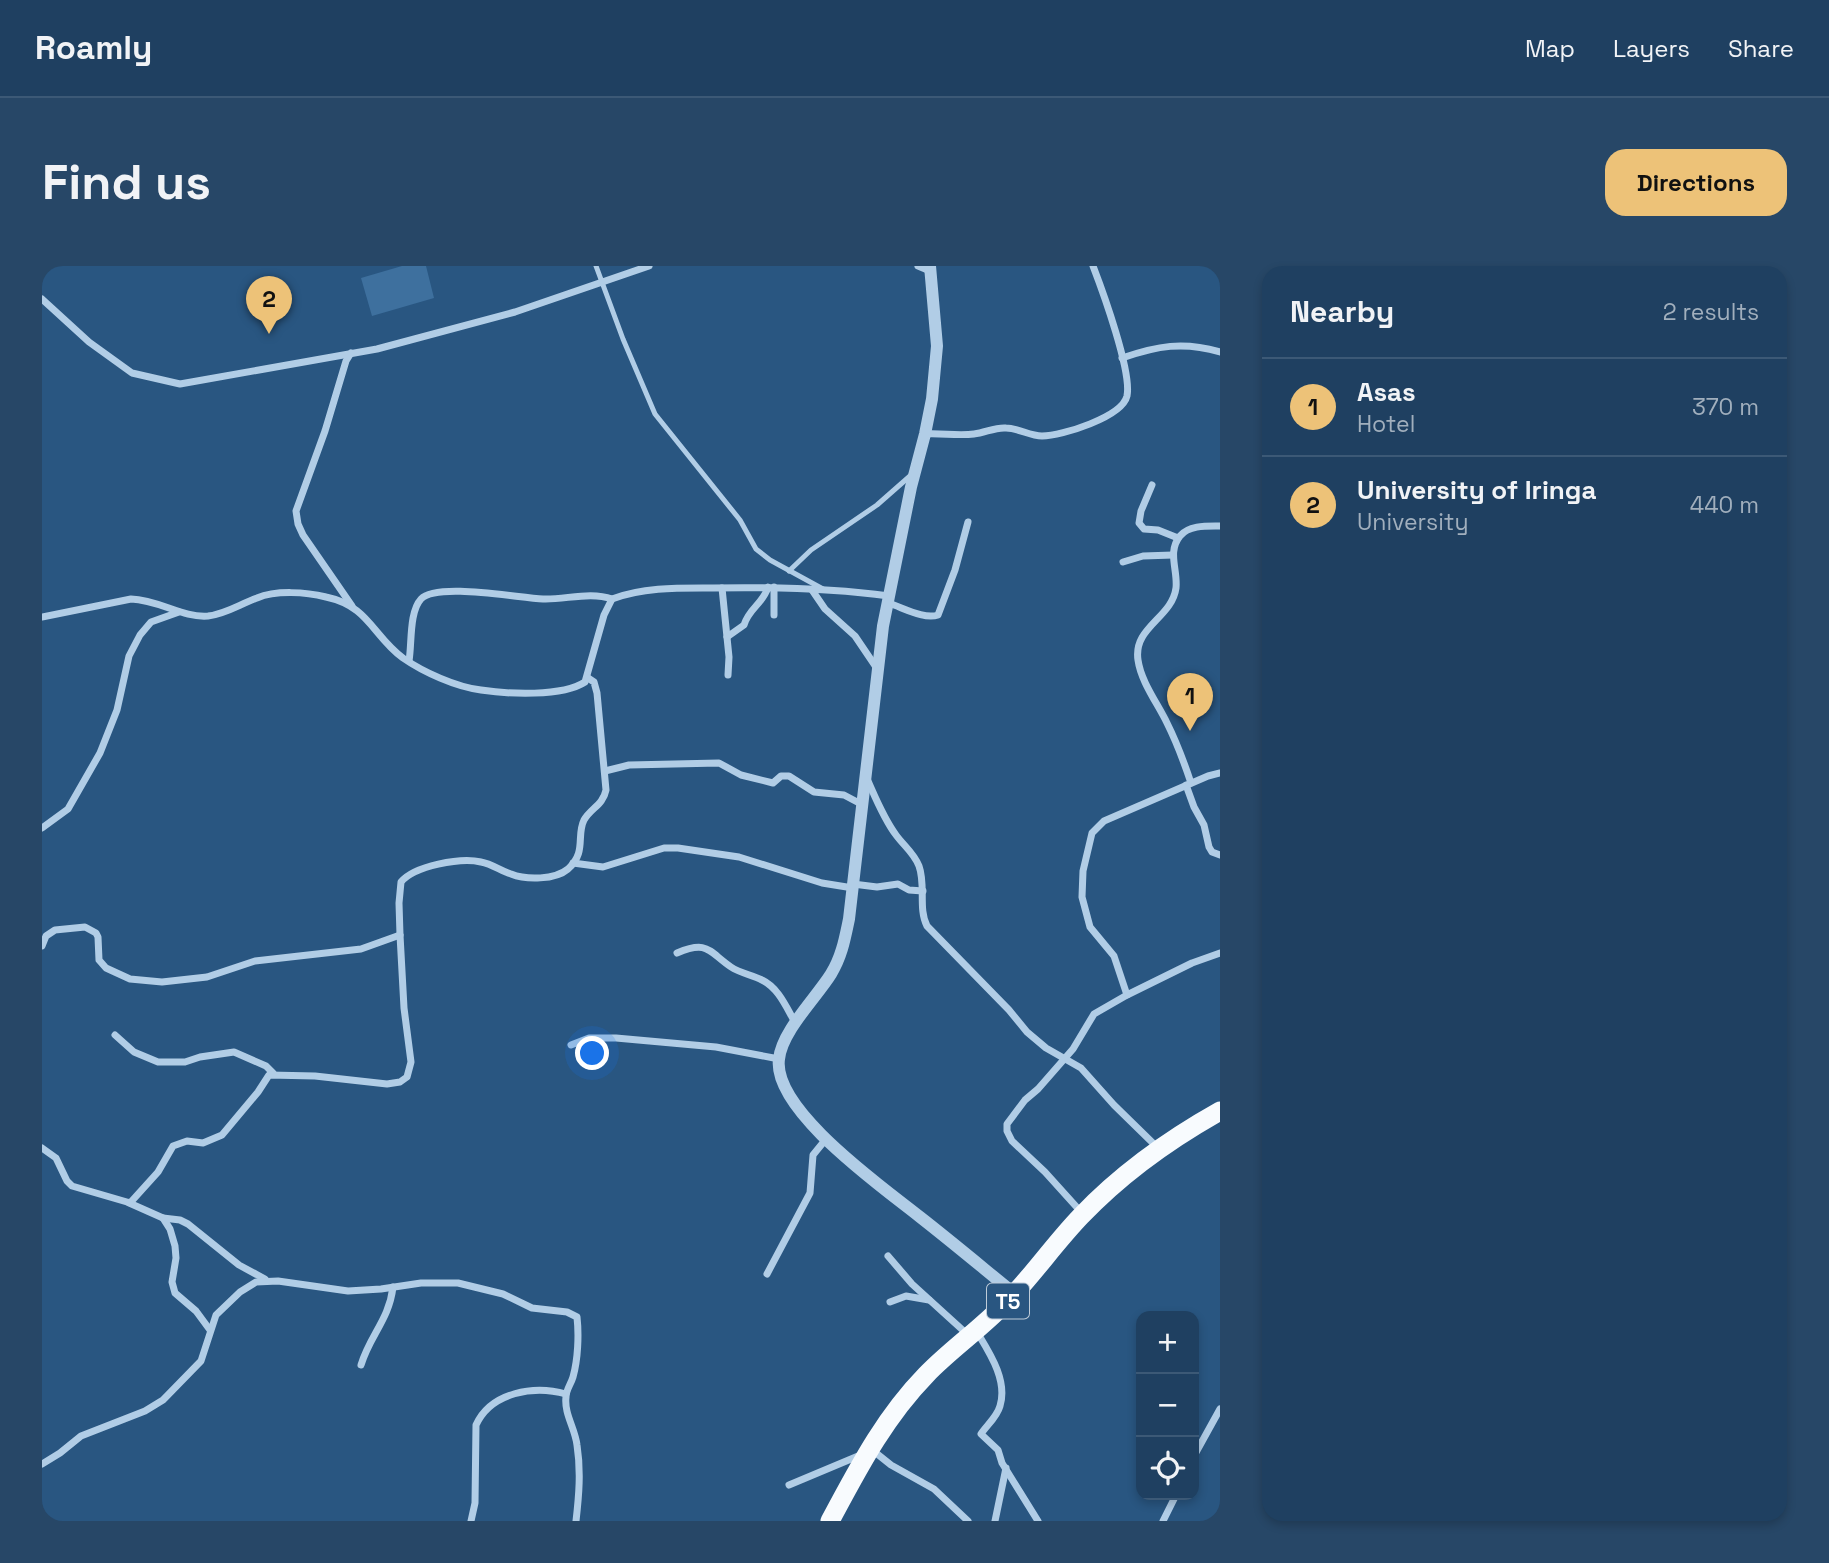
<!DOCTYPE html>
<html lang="en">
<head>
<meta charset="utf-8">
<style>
  :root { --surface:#1f4061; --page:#274767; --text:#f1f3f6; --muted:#a1afbd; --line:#3c5976; --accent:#edc278 }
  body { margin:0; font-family:"Space Grotesk",sans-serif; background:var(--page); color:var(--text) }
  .controls { position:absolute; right:21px; bottom:21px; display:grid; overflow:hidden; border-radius:14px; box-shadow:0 4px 10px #0003 }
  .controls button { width:63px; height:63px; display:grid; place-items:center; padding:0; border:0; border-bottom:2px solid var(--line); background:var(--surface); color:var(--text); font:35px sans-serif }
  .you { position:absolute; left:551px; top:788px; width:24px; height:24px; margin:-18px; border:5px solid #fff; border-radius:50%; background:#1a73e8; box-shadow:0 0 0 10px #1a73e833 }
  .badge { display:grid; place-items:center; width:46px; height:46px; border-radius:50%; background:var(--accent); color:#111; font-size:23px; font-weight:700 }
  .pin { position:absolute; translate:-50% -58px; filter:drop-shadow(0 2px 4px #0008) }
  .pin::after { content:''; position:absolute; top:37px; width:24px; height:21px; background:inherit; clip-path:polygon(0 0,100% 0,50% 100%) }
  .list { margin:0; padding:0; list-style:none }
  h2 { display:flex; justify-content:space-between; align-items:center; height:91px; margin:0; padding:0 28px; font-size:30px }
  h2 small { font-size:23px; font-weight:400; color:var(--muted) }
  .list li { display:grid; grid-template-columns:46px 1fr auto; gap:21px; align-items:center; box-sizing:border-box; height:98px; padding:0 28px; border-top:2px solid var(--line) }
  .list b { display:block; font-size:26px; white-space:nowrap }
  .list p { margin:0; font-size:23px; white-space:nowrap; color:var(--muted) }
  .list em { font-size:23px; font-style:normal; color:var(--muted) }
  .icon { flex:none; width:38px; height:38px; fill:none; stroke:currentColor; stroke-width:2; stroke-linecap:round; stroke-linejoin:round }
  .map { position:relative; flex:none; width:1178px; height:1255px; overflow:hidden; border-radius:21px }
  header { display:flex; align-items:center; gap:42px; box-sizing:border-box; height:98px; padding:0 35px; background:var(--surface); border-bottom:2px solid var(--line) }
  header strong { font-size:33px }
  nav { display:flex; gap:38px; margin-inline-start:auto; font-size:24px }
  .intro { display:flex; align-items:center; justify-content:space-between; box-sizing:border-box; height:168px; padding:0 42px }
  h1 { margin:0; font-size:49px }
  .button { padding:18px 32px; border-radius:21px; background:var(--accent); color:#111; font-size:24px; font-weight:700 }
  main { display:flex; gap:42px; padding:0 42px }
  aside { flex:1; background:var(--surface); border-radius:21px; box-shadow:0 4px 10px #0003 }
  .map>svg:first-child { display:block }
</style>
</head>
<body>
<header>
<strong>Roamly</strong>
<nav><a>Map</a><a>Layers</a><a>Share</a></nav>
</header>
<div class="intro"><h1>Find us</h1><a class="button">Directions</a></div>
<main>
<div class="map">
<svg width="1178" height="1255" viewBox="0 0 1178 1255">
  <rect width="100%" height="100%" fill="#295681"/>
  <!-- green -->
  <path fill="#3e709e" d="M360,0H384L392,32L330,50L319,12Z"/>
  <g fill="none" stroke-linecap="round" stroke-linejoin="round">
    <!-- service -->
    <g stroke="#b1cde6" stroke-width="5">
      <path d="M554,0L581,73L613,148L698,254L714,283L728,294L781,323"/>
      <path d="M747,305L769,284L835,239L868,210"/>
    </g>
    <!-- minor -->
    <g stroke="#b1cde6" stroke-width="7">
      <path d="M876,0L888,5"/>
      <path d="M0,33L47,76L90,107L138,118L335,83L473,46L607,0"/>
      <path d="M309,87L304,95L283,165L254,245L256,258L261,269L310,340"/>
      <path d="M1080,92C1115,80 1141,75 1178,86"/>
      <path d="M883,168C899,167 916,170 932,168C943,167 953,161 964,162C976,162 988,170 1000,170C1020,170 1080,151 1085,130C1090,106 1061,26 1051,0"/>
      <path d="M1110,219L1099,245L1097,257L1102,263L1116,264L1136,272"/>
      <path d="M1081,296L1101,290L1131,289"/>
      <path d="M680,322L687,391L686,409"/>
      <path d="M770,324L783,343L813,370L836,404"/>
      <path d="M846,337C860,341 882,354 896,349L913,304L926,256"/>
      <path d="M732,349V321"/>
      <path d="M0,351L89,333C118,334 140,352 166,350C184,348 198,338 215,332C234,324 264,326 284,331C327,340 330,369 361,392C381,406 414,421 439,424C466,428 520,431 543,416L562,349L570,333C602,321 637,322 671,322C730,321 788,322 847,330"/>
      <path d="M685,371L702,359C707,342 721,338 726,321"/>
      <path d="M367,395C370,378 367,346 379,333C395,316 476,332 501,333C523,334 548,325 570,333"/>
      <path d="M563,505L587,499L677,497L699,509L731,517L739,510H747L772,526L802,529L819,538"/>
      <path d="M826,515C834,533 842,553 854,569C862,580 872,587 877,600C884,619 876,643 885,660L967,744L985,766L1004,782L1039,802L1072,839L1117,883"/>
      <path d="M1149,517C1142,496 1135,477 1125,457C1116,438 1099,416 1096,394C1091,361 1130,352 1134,322C1136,304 1125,286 1138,270C1147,259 1165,260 1178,260"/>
      <path d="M1144,519L1152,541L1162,559L1167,581L1170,586L1178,589"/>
      <path d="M0,562L26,543L58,487L75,444L87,390L98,369L109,356L137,346"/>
      <path d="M531,597L561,601L622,582H636L697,591L780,617L811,622"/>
      <path d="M811,618L835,621L856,618L867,624L881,625"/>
      <path d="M0,680L4,670L13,664L43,661L54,667L56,671L57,694L64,702L88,713L120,716L165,711L213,695L319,683L358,669"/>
      <path d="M635,687C666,674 666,685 689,701C698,707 710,709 720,714C737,722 745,743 754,758"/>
      <path d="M1085,729L1072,690L1048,661L1040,631L1041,605L1050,567L1062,555L1166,510L1178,507"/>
      <path d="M73,769L92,786L116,796H143L158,791L192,786L224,800L231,807"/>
      <path d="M529,779L547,772H574L674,781L737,793"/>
      <path d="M0,882L14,892L25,915L30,920L85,936L121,952L128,963L133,980L134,992L130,1016L133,1027L154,1045L168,1064"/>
      <path d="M88,937L116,906L131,880L145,875L161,877L180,869L216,826L227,809L273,810L345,818L358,816L365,811L369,796L362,742L358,669L357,637L359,616C372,600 419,591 439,596C450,598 459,605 469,608C484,614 513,614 526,603C545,586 534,570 542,554C549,542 561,539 564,524L555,427L552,416L546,412"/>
      <path d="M1040,947L1003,906L970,875L965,865V858L983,834L996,823L1031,783L1052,748L1085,729L1150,697L1178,687"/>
      <path d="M121,952L138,954L146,958L197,999L223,1013"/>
      <path d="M846,990L870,1018L925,1068"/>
      <path d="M725,1008L768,927L771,889L784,873"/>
      <path d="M848,1036L864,1030L887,1034"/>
      <path d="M935,1066C947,1086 966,1114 958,1140C955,1151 945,1159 939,1168L956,1184L960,1197L996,1255"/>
      <path d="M319,1099C328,1069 347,1054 351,1021"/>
      <path d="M829,1183L849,1199L892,1223L926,1255"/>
      <path d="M1152,1190L1178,1143"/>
      <path d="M0,1198L18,1187L39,1170L103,1145L121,1134L159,1095L174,1049L198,1026L214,1016L236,1015L306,1025L339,1023L379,1017H416L461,1028L490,1042L525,1046L535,1051C537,1069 536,1093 531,1111C529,1118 524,1124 524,1131C522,1148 533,1162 535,1179C539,1205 537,1229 534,1255"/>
      <path d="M747,1219L821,1188"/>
      <path d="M429,1255L433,1237L434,1159C449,1126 492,1119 524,1128"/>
      <path d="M953,1255L964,1202"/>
      <path d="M1121,1255L1134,1229"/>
    </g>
    <!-- tertiary -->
    <path stroke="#b1cde6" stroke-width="12" d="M888,0L895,80L890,133L883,168L869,221L841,360L807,653C803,672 800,690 789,708C774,732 740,765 737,793C730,844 842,922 878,951C910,976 941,1002 973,1028"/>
    <!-- trunk -->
    <path stroke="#f8fbfe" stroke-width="19" d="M788,1255C816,1203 842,1152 884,1109C912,1080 946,1058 973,1027C996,1002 1015,975 1039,950C1078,909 1128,873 1178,845"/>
  </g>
  <g text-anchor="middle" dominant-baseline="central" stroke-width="5" stroke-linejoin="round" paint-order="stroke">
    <!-- shield labels -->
    <rect fill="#295681" stroke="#bfccd9" stroke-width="2" x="945" y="1017.5" width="42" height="35" rx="5"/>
    <g font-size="21" font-weight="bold" fill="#fff">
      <text x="966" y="1035">T5</text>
    </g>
  </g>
</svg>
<div class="controls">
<button>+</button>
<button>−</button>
<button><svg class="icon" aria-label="locate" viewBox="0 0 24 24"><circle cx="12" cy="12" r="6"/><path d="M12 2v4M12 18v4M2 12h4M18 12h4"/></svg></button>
</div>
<div class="you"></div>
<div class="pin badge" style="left:1148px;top:465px">1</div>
<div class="pin badge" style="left:227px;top:68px">2</div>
</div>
<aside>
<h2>Nearby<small>2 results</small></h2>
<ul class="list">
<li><span class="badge">1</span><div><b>Asas</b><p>Hotel</p></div><em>370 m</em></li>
<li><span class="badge">2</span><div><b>University of Iringa</b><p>University</p></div><em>440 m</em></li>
</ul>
</aside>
</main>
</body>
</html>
